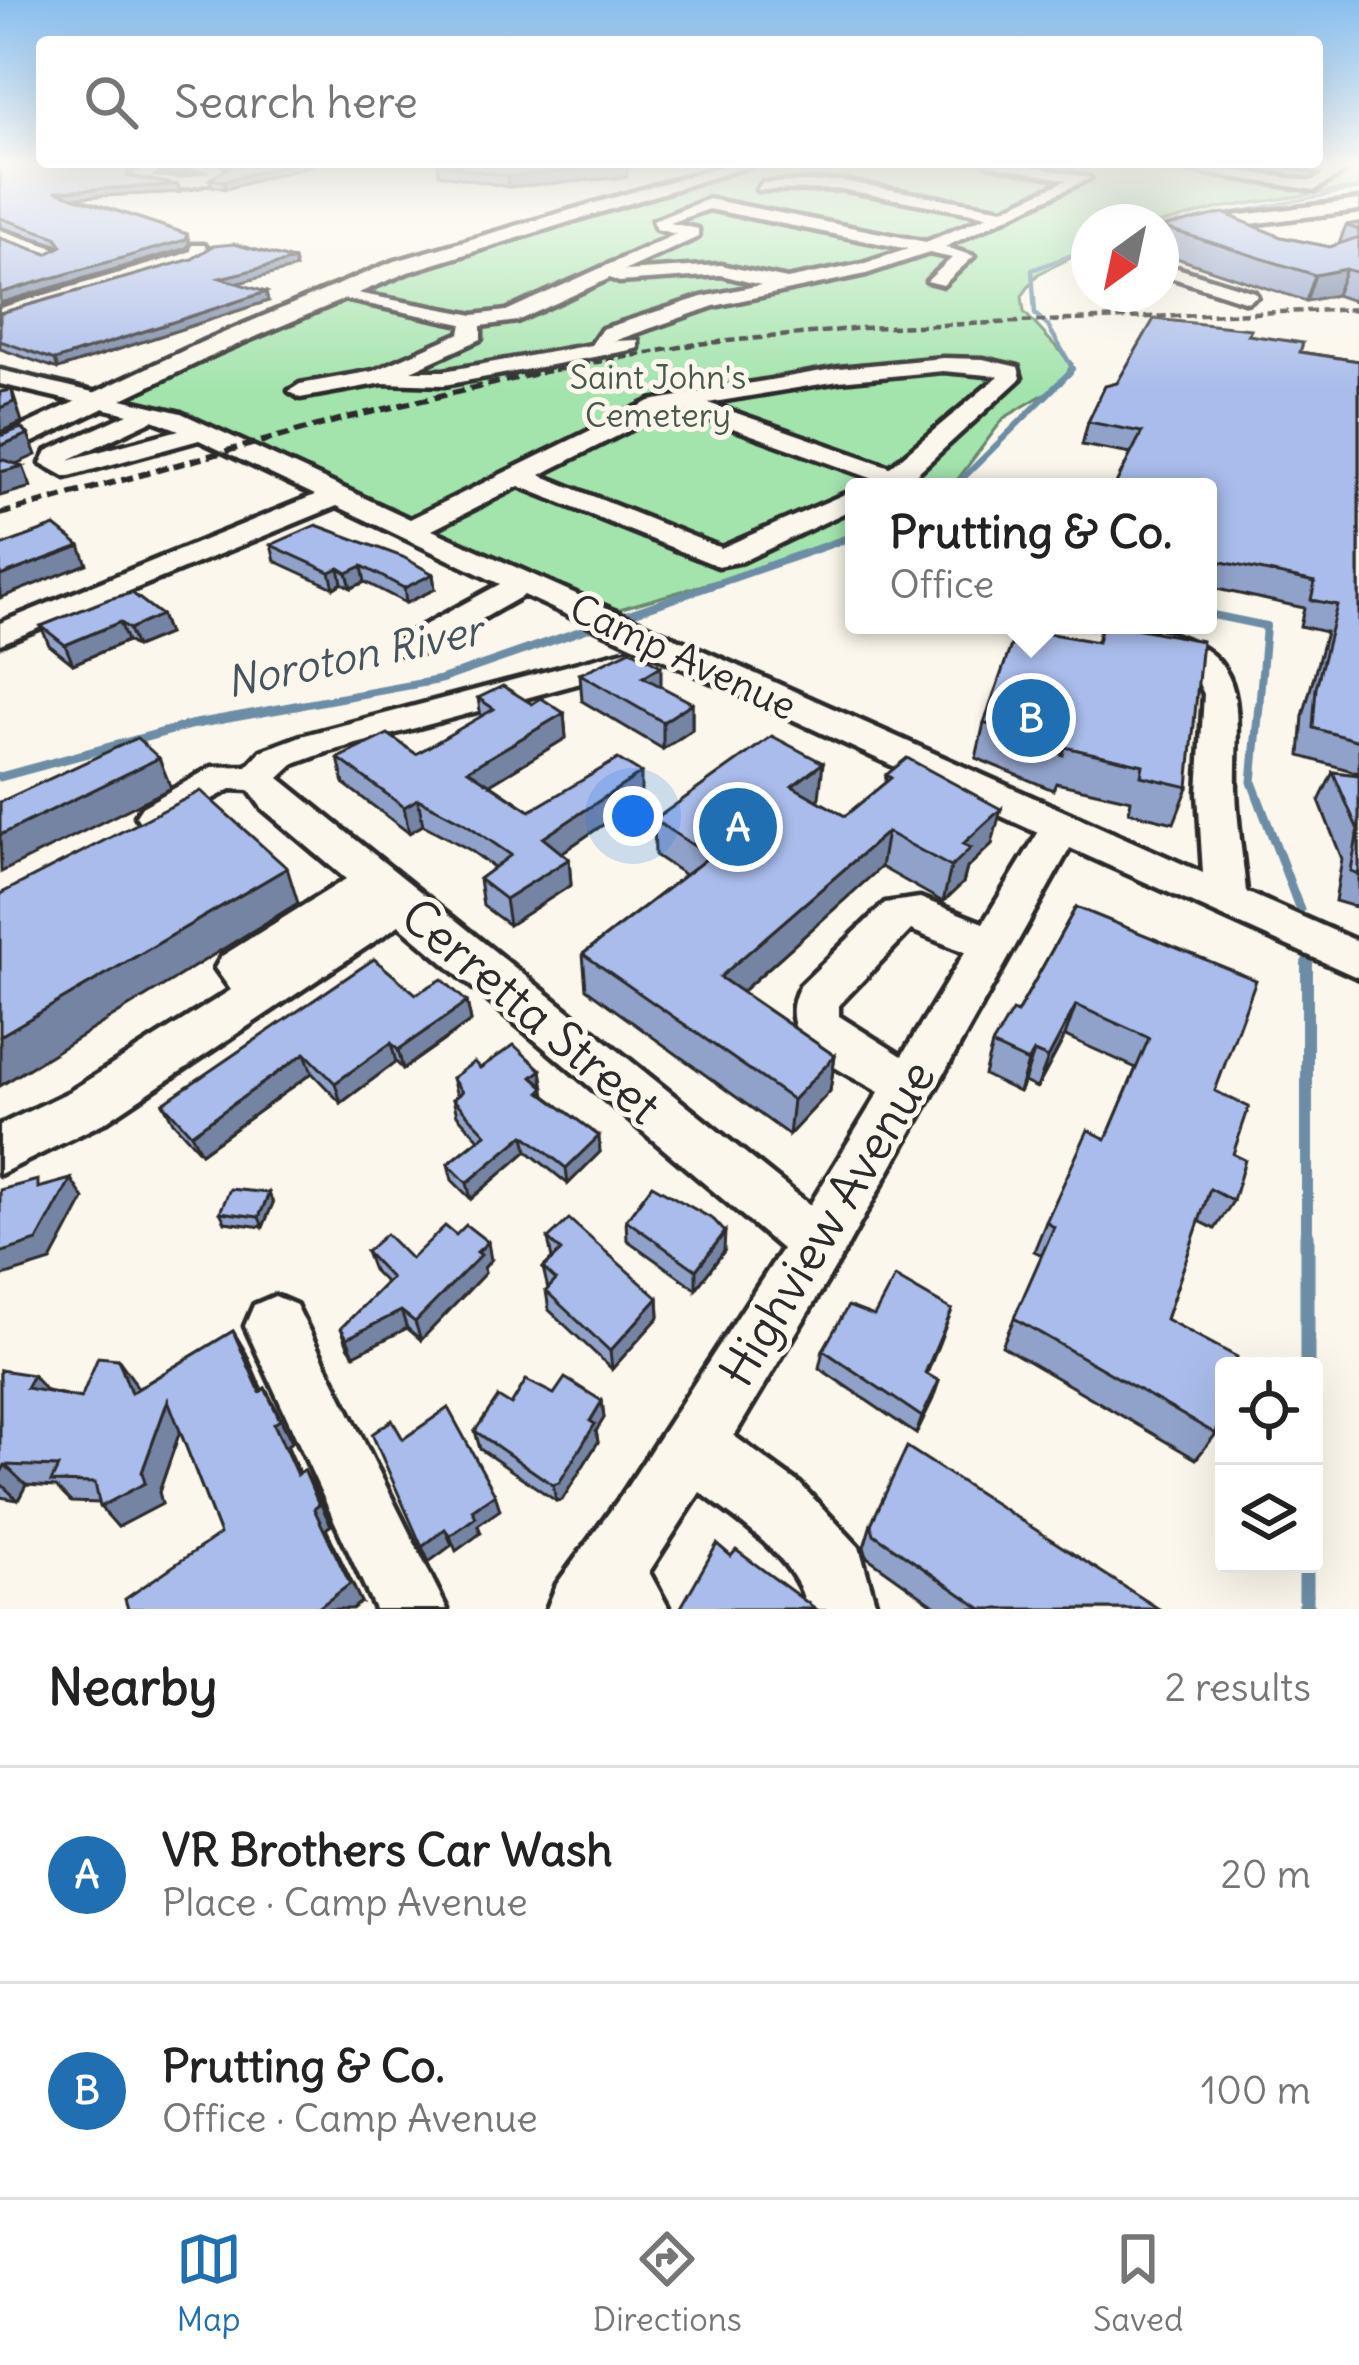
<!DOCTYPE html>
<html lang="en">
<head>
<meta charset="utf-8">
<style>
  :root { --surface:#fff; --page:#f6f6f6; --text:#222; --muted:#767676; --line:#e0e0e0; --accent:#1f6fb2 }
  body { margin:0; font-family:Delius,sans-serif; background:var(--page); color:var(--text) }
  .controls { position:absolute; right:36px; bottom:36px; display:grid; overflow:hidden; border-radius:12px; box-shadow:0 12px 48px #0002 }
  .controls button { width:108px; height:108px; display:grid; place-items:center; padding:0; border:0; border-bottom:3px solid var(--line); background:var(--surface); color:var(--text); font:60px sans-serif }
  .compass { position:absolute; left:1071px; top:204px; width:108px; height:108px; border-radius:50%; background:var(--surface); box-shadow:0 12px 48px #0002; rotate:213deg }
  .you { position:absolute; left:633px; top:816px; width:42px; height:42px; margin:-30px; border:9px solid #fff; border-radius:50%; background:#1a73e8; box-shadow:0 0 0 18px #1a73e833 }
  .badge { display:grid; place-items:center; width:78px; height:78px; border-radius:50%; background:var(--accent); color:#fff; font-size:39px; font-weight:700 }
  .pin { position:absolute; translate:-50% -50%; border:6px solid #fff; box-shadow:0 3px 12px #0006 }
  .popup { position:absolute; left:845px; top:478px; width:372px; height:156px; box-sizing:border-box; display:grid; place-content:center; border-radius:12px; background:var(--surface); filter:drop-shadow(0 3px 9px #0005); font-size:39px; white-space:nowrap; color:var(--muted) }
  .popup b { font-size:45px; color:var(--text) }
  .popup::after { content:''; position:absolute; left:50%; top:100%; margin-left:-24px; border:24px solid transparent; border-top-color:var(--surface) }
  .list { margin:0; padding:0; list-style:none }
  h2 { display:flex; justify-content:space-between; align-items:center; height:156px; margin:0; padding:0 48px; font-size:51px }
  h2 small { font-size:39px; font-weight:400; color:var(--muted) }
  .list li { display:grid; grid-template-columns:78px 1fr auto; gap:36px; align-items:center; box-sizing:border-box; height:216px; padding:0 48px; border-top:3px solid var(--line) }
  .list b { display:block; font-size:45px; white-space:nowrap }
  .list p { margin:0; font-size:39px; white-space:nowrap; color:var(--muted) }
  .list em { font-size:39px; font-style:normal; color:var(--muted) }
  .icon { flex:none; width:66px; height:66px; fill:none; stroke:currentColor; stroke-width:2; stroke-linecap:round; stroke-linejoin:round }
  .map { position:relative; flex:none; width:1359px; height:1609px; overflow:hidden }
  .search { position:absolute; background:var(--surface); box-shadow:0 12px 48px #0002; left:36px; right:36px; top:36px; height:132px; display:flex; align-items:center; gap:30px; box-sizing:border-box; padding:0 42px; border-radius:12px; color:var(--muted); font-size:45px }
  .sheet { height:588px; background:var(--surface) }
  nav { display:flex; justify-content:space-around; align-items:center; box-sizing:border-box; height:168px; border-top:3px solid var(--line); background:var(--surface); font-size:33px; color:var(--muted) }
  nav a { display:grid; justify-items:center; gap:6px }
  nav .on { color:var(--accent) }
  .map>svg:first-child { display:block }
</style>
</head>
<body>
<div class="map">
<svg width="1359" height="1609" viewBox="0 0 1359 1609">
  <rect width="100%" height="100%" fill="#fbf7ec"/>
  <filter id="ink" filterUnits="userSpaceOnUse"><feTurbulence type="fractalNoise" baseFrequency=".00833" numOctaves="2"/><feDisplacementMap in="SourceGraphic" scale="24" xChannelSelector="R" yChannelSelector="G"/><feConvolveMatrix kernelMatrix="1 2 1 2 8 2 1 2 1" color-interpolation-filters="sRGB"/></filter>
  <g filter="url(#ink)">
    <!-- green -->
    <path fill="#a3e4ad" stroke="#67886c" stroke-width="3" d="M757,164H1359V187L1220,208L1161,223L1089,222V249L1038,274L1022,296L1024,312L1072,364L1061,384L1004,418L952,487H854V533L786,561L602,614L416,521L164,408L118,399L408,268Z"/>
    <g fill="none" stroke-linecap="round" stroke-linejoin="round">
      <!-- stream-far6 -->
      <g stroke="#6c8da5" stroke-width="3">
        <path d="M1161,226L1359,189"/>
        <path d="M1064,258L1089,249"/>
      </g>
      <!-- stream-far5 -->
      <path stroke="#6c8da5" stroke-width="4.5" d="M1067,375L1073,369L1048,326L1035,314L1032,270L1072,255"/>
      <!-- stream-far4 -->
      <path stroke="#6c8da5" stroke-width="6" d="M954,487L1070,372"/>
      <!-- stream-far3 -->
      <g stroke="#6c8da5" stroke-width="8">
        <path d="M1208,614L1266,626L1259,708"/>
        <path d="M285,708L439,680L854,536"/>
      </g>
      <!-- stream-far2 -->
      <g stroke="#6c8da5" stroke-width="9">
        <path d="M1259,705L1252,782L1300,910"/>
        <path d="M0,777L190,725L301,705"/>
      </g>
      <!-- stream-far1 -->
      <path stroke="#6c8da5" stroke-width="12" d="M1307,963V1238"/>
      <!-- stream -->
      <g stroke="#6c8da5" stroke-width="15">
        <path d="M1307,1235V1366"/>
        <path d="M1306,1564V1609"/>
      </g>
      <defs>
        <g id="minor">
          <path d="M134,164H216L228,172C202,192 163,191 133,180V174L145,168ZM163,169L206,170L210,172L180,179L150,177Z"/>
          <path d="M987,164H1022L1090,178L945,247L974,256L943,285L927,281L952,258L929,253L866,274L714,306L614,341L638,340V348L631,350L444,385L383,383L300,398L289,391L300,384L374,371L460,333L462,324L330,296V288L474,315L506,311L676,234L656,229L653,221L708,199L926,242L988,216L841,189L757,190L762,183L841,181L1003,209L1067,180ZM709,209L908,249L862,264L787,279L721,265L624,271L698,237V229L670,223ZM721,275L761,285L702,297L602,329L591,345L444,371H411L481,339V326L517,321L610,278L619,282Z"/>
          <path d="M1147,164H1186L1312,181L1324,174L1287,164H1317L1344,172L1315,190Z"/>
          <path d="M1359,200V210L1235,226L1161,247V237L1233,216Z"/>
          <path d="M0,230L57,249L60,253L51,258L0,241Z"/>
          <path d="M192,245H204L211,253L193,263L0,320V308L181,255L191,251Z"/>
          <path d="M1161,263L1254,292L1257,296L1247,302L1161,274Z"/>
          <path d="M943,358L983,359L1018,367L1021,378L915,475L891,484L882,482L680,409L665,412L540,475L721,548L854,490V508L743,561L718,566L519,486L432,530L1203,873L1198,793L1204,694L1193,671L1142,640L1158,630C1256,655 1234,710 1236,790C1237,824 1243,859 1246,892L1359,942V978L1070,848L839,1261L734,1436L800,1484L859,1547L877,1609H807C798,1559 739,1521 700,1492L649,1572L669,1609H547L557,1584L622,1495L782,1249L399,925L105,1122L0,1174V1125L69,1092L231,990L215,968L222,956L346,879L262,808L249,790L231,789L156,829L142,825L136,816L142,807L212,767L247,766L261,751L301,736L631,649L643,652L648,659L643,666L327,752L294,764L279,778L810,1205L879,1092C840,1069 770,1042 800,986L885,903L920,898L983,923L1038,833L524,595L423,653H399L395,646L399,639L500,584L337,506L0,644V623L315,495L199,440L66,477L41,463L47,451L128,414L0,384V370L181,413L410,519L650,401L839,368ZM943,371L999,376L890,467L708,403L839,381ZM153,420L179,430L68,460ZM911,930L965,952L902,1056L839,1016V1005Z"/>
          <path d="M275,1296L296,1305L447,1609H375L245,1326L254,1305Z"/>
        </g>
        <path id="major" d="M729,164H756L408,272L220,352L0,458V437L202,342L392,262Z"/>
      </defs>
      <!-- minor casing -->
      <use href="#minor" stroke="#2b2b2b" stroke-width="9"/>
      <!-- major casing -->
      <use href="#major" stroke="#2b2b2b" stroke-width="9"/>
      <!-- minor -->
      <use href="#minor" fill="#fbf7ec" fill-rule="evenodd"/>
      <!-- major -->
      <use href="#major" fill="#fbf7ec" fill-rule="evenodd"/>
      <!-- rail-far1 -->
      <path stroke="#2b2b2b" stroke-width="4.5" stroke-dasharray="9 4.5" stroke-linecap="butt" d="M527,375L697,344L862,328L1359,309"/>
      <!-- rail -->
      <path stroke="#2b2b2b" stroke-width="6" stroke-dasharray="12 6" stroke-linecap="butt" d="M0,514L346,418L542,372"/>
    </g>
    <!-- wall -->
    <g fill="#91a2ca" stroke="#2b2b2b" stroke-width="3">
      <path d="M0,164H132L134,169L131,176L178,185L180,192L75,197L187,234L189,242L187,248L0,303V238L47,254L60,247L58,245L0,227Z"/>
      <path d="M222,164H315L226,189L212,186L210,179L227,169Z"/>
      <path d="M438,164L627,177L508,187L439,174Z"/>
      <path d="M1359,223V300L1353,301L1336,295L1306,301L1161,253L1162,227L1281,237L1330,247L1339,244L1346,225Z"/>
      <path d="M294,260L296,268L237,283L268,301L58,369L0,349V313Z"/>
      <path d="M1248,335L1300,352L1359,361V773L1300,756L1303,716L1326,632L1300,626L1304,608L1208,587V487L1131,454L1082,445L1088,422Z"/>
      <path d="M271,545L433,574L435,589L406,603L365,582L351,588L342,583L334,588L275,561Z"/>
      <path d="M161,615L168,634L136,647L127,641L73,664L49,645L41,626Z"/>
      <path d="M1101,625L1188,787L1174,823L1129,812L1131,800L1056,783L1053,790L976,758L984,723L1097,642Z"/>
      <path d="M580,674L692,703V730L663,749L582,701Z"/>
      <path d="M478,698L532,704L564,713L566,738L490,784L530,811L641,799L561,853L569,859L571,885L509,925L483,906L479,879L495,868L470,850L423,825L409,833L344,784L338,758L416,754L481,717Z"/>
      <path d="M1333,772L1359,775V908L1335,901L1342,859L1319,801Z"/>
      <path d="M886,775L992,844L967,868L963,883L943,902L881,867L742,992L835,1056L830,1091L789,1135L586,989L583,954L685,875L655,855L654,820L819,798L816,800L845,816L885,783Z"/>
      <path d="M1076,907L1215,1091L1233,1154V1201L1215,1229L1199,1221L1166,1319L1216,1434L1196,1459L1002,1346L1042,1255L1034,1251L1046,1222L1106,1139L1136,1068L1065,1036L1037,1088L1024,1082L1019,1092L984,1075L992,1045L1017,1013Z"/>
      <path d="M416,994L467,1002L471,1021L403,1069L396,1062L341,1103L312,1073L201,1153L173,1122L163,1103Z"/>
      <path d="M480,1068L541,1070L545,1096L600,1152L568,1184L527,1151L471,1199L452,1180L448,1164L479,1139L457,1115L453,1099L457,1096L452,1078Z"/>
      <path d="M273,1203L263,1227L225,1222L220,1212Z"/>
      <path d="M626,1220L724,1251L696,1289L627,1240Z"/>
      <path d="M548,1239L658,1298L659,1317L612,1369L549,1310L546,1291L548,1289L543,1268L552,1259Z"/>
      <path d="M366,1252L411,1259L491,1260L484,1268L485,1273L421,1340L407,1328L354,1355L348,1346L341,1328L386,1283L373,1270Z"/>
      <path d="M952,1310L927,1374L939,1381L916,1434L819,1368L823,1350L874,1316Z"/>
      <path d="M233,1331L246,1353L262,1390L265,1388L277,1410L292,1442L287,1445L299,1473L304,1470L316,1491L331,1525L326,1529L361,1602L220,1534L180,1431L159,1492L162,1504L118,1527L99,1503L71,1502L56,1487L26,1485L18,1500L0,1497V1370L47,1391L81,1398L134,1381L137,1389Z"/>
      <path d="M554,1394L602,1401L604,1418L596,1431L598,1442L562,1500L556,1501L480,1449L475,1431L511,1405Z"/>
      <path d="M871,1524L1159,1609H940L867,1557L864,1547Z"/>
    </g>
    <!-- shaded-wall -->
    <g fill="#7684a4" stroke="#2b2b2b" stroke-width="3">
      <path d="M289,164H315L226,189L224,181Z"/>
      <path d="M627,167V177L508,187L507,176Z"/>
      <path d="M178,185L180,192L57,198L55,191Z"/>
      <path d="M187,234L189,242L187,248L0,303V293Z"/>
      <path d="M294,260L296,268L223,287L220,278Z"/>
      <path d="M1346,269L1336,295L1306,301L1315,275Z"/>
      <path d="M1359,284V300L1353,301Z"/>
      <path d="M266,292L268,301L58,369L55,360Z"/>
      <path d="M12,390L22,422L0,432V408Z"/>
      <path d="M28,434L36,455L0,471V446Z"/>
      <path d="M23,466L31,487L0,496V472Z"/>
      <path d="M80,546L87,564L0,598V576Z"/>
      <path d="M362,566L365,582L351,588L347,573Z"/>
      <path d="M339,568L342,583L334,588L330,572Z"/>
      <path d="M433,574L435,589L406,603L404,588Z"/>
      <path d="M161,615L168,634L136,647L129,629Z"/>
      <path d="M120,622L127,641L73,664L65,645Z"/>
      <path d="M661,666V693L643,677Z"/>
      <path d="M692,703V730L663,749V722Z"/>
      <path d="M564,713L566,738L472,795L468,770Z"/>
      <path d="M159,758L171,788L1,872L0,835Z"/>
      <path d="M823,763L819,798L789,821L792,786Z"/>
      <path d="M641,773V799L545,864L543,838Z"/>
      <path d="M418,799L423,825L409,833L404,807Z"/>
      <path d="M1001,809L992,844L967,868L963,883L943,902L951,867L963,844Z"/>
      <path d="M887,832L881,867L719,1012L720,977Z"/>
      <path d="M569,859L571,885L509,925L505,899Z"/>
      <path d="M287,868L298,903L0,1086V1036Z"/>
      <path d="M467,1002L471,1021L403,1069L398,1050Z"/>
      <path d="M1076,1005L1065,1036L1037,1088L1048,1058Z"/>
      <path d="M391,1043L396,1062L341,1103L335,1083Z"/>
      <path d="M1034,1052L1024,1082L1019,1092L1028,1062Z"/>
      <path d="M305,1053L312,1073L201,1153L191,1134Z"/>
      <path d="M835,1056L830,1091L789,1135L793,1100Z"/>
      <path d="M541,1070L543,1086L532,1077Z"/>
      <path d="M524,1135L527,1151L471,1199L467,1183Z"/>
      <path d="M599,1136L600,1152L568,1184L566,1168Z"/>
      <path d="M71,1179L84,1199L51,1261L0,1277V1253Z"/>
      <path d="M269,1193L273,1203L263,1227L259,1217Z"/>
      <path d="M725,1232L724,1251L696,1289V1270Z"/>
      <path d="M488,1242L491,1260L484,1268L485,1273L421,1340L415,1322Z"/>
      <path d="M658,1298L659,1317L612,1369L610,1351Z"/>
      <path d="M401,1311L407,1328L354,1355L347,1338Z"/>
      <path d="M233,1331L246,1353L272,1414L260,1392Z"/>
      <path d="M118,1359L134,1381L148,1415L131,1393Z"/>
      <path d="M33,1375L52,1398L26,1388Z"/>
      <path d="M939,1381L933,1399L916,1434L922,1417Z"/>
      <path d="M265,1388L292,1442L287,1445L309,1495L297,1475L274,1424Z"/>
      <path d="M168,1400L183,1422L159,1492L162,1504L118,1527L100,1507L142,1472Z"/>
      <path d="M602,1401L604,1418L596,1431L598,1442L562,1500L556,1501L553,1485Z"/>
      <path d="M5,1465L26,1485L18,1500L0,1483V1474Z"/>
      <path d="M304,1470L331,1525L326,1529L361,1602L352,1609H317L314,1509Z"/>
      <path d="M495,1494L500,1510L478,1525L481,1533L456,1551L450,1536L472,1510Z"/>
      <path d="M445,1529L452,1545L429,1562L422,1547Z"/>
    </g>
    <!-- building -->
    <g fill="#a9bceb" stroke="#2b2b2b" stroke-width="3">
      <path d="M0,164H131L127,176L178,185L55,191L187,234L185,240L0,293V238L47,254L62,246L56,237L0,218Z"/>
      <path d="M228,164H289L224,181L210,179L231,166Z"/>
      <path d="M439,164H624L627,167L507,176Z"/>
      <path d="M1223,213L1281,237L1330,247L1359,237V273L1346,269L1315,275L1162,227Z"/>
      <path d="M1359,223V232L1357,229L1346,225Z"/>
      <path d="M234,244L294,260L220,278L266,292L55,360L0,341V313L192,259L213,246Z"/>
      <path d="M1154,319L1251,329L1248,335L1303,343L1300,352L1359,361V741L1313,728L1316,688L1337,605L1311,600L1315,582L1208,559V487H1114L1142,432L1088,422L1105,386L1117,383Z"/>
      <path d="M12,390L14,402L0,408V392Z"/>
      <path d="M21,428L28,434L0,446V436Z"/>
      <path d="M0,459L23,466L0,472Z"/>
      <path d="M316,525L403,557L433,574L404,588L362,566L347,573L339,568L330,572L271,545Z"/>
      <path d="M55,526L80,546L0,576V546Z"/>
      <path d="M132,593L161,615L129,629L120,622L65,645L41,626L109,599Z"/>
      <path d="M1102,625H1120L1202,641L1188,787L1141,776L1143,765L1065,747L1063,755L984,723L1017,628L1098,642Z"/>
      <path d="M631,650L661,666L643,677L692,703L663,722L580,674Z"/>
      <path d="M503,686L532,704L541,698L564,713L468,770L530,811L618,759L641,773L543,838L569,859L505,899L479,879L511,855L466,824L418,799L404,807L338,758L388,734L416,754L494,709L478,698Z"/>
      <path d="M772,736L823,763L792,786L845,816L891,778L886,775L907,758L1001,809L963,844L971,848L951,867L887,832L720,977L835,1056L793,1100L583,954L710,856L654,820Z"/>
      <path d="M137,738L159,758L0,835V802Z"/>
      <path d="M1333,772L1359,775V874L1351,871L1358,830Z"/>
      <path d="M201,791L287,868L0,1036V894Z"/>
      <path d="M1076,907L1256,980L1215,1091L1249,1107L1233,1154L1245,1160L1233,1201L1210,1189L1166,1319L1237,1357L1234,1366H1224V1403L1216,1434L1014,1318L1054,1227L1046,1222L1088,1130L1106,1139L1149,1038L1076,1005L1048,1058L1034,1052L1028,1062L992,1045L1012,1011L1017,1013Z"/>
      <path d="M374,959L416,994L442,979L467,1002L398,1050L391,1043L335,1083L305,1053L191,1134L163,1103Z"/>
      <path d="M514,1045L541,1070L532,1077L544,1088L540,1092L599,1136L566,1168L524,1135L467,1183L448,1164L486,1134L453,1099L462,1092L452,1078L474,1062L480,1068Z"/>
      <path d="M71,1179L37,1241L0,1253V1190L38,1180V1188Z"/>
      <path d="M652,1185L714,1220L725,1232L696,1270L626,1220Z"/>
      <path d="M230,1189L269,1193L259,1217L220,1212Z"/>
      <path d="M569,1219L658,1298L610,1351L546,1291L556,1280L543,1268L561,1251L548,1239Z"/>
      <path d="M466,1225L488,1242L477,1252L481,1255L415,1322L401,1311L347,1338L341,1328L391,1278L366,1252L386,1234L411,1259L445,1226L456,1235Z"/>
      <path d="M895,1277L952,1310L925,1373L939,1381L922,1417L823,1350L848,1306L874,1316Z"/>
      <path d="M233,1331L260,1392L265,1388L280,1420L274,1424L297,1475L304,1470L319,1505L314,1509L350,1584L317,1609H128L125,1599L220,1534L168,1400L142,1472L145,1483L100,1507L95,1483L51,1482L58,1467L5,1465L0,1474V1370L33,1375L26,1388L81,1398L98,1357L118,1359L131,1393Z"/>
      <path d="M565,1378L602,1401L590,1421L595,1424L559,1483L553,1485L475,1431L498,1397L511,1405L526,1380L554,1394Z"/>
      <path d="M448,1408L495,1494L472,1510L476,1517L450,1536L445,1529L422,1547L372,1434L392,1420L403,1439Z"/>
      <path d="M907,1447L1159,1609H982L874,1534L871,1524Z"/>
      <path d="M717,1544L731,1556L736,1550L816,1609H680Z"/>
    </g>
  </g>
  <!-- sky -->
  <linearGradient id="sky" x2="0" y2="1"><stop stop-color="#88beee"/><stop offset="0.42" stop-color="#fdfbf6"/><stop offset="1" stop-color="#fdfbf6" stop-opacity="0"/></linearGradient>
  <rect width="1359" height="389" fill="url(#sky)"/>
  <g text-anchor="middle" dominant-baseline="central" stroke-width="10" stroke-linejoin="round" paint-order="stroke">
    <!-- far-park labels -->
    <g font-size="33" fill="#49594c" stroke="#fbf7ec">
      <text x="658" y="377">Saint John's<tspan x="658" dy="38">Cemetery</tspan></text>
    </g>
    <!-- street labels -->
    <g font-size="39" fill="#2b2b2b" stroke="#fbf7ec">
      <text transform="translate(683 657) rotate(25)">Camp Avenue</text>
    </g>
    <!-- water labels -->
    <g font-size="42" font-style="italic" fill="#46545e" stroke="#fbf7ec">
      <text transform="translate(354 656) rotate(-12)">Noroton River</text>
    </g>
    <!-- near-street labels -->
    <g font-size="48" fill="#2b2b2b" stroke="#fbf7ec">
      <text transform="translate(531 1011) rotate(40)">Cerretta Street</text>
      <text transform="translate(827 1223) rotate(-59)">Highview Avenue</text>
    </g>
  </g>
</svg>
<div class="controls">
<button><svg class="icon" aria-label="locate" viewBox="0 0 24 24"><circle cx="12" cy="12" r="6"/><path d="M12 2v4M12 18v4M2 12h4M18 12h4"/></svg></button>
<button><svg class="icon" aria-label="layers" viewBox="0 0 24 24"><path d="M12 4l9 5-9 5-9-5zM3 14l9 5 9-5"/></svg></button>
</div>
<svg class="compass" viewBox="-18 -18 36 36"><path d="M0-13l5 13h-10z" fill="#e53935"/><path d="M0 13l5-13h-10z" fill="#767676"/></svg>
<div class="you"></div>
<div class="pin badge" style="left:738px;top:827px">A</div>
<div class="pin badge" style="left:1031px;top:718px">B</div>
<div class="popup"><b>Prutting &amp; Co.</b>Office</div>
<div class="search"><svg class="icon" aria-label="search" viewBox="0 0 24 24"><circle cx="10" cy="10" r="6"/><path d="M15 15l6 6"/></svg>Search here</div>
</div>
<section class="sheet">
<h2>Nearby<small>2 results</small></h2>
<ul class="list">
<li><span class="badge">A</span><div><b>VR Brothers Car Wash</b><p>Place · Camp Avenue</p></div><em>20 m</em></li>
<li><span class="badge">B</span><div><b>Prutting &amp; Co.</b><p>Office · Camp Avenue</p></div><em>100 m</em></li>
</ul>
</section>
<nav>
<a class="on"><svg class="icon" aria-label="map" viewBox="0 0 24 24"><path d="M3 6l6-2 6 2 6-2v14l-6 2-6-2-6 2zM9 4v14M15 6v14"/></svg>Map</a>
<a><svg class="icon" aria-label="directions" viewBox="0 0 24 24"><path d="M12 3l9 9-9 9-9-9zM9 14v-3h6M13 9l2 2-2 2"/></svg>Directions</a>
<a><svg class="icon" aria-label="saved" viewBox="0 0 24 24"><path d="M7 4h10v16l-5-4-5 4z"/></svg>Saved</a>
</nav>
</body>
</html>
